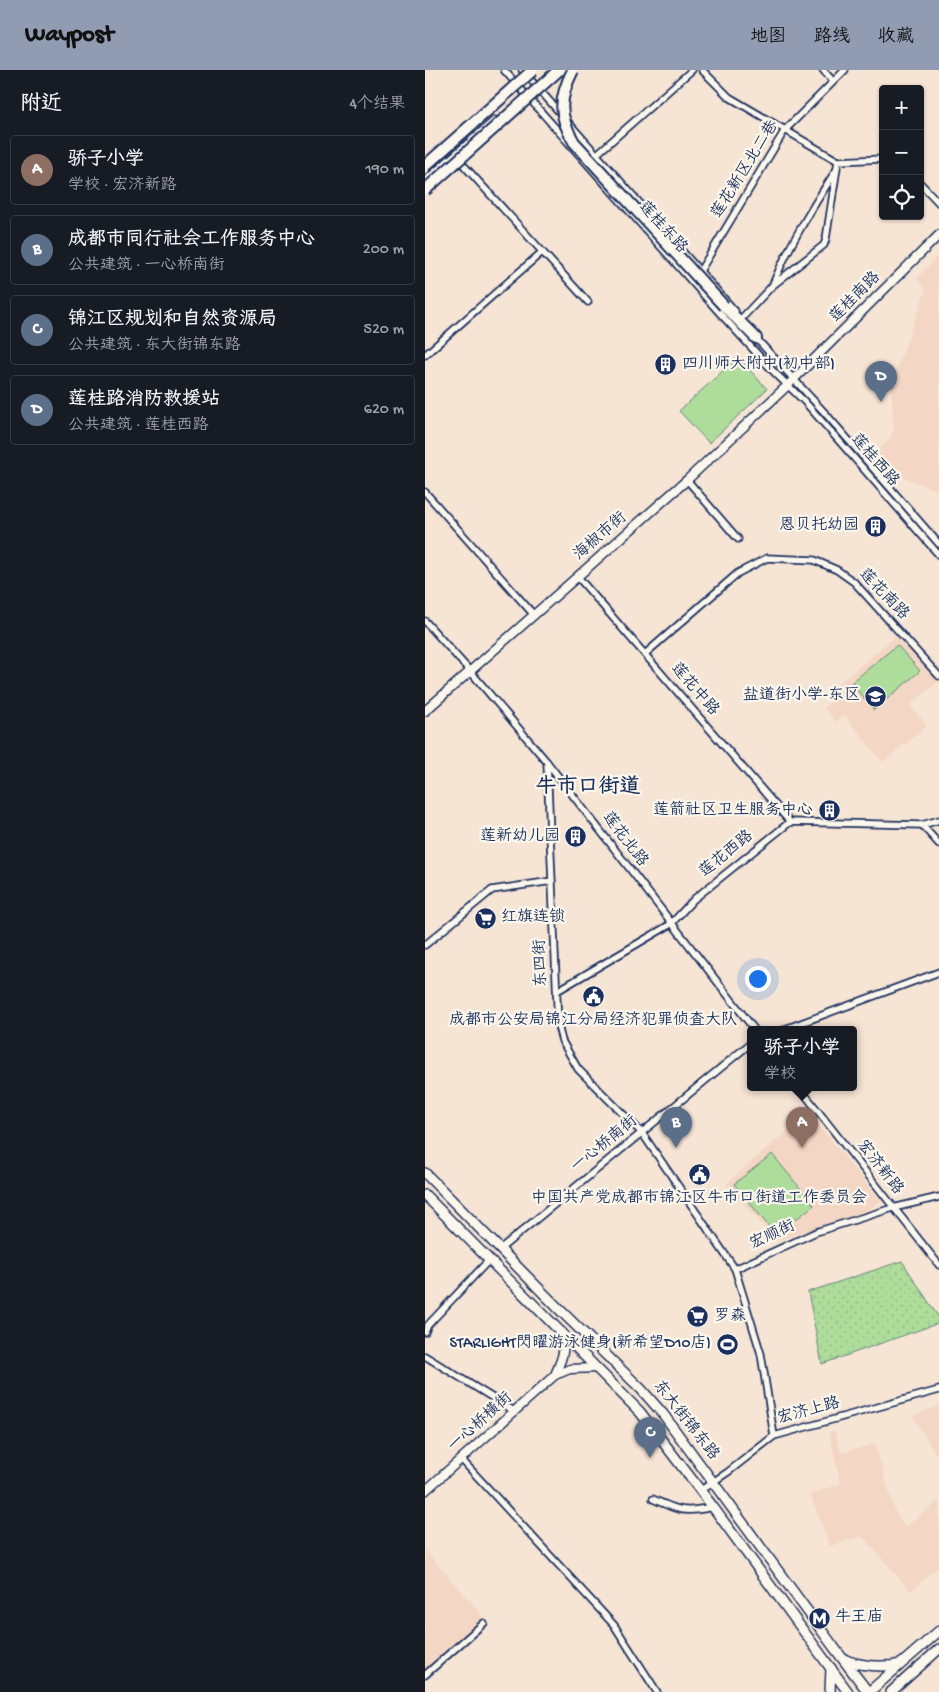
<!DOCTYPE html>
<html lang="zh">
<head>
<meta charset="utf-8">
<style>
  :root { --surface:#171b24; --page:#20242c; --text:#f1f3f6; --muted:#9ea1a6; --line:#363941; --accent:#919bb2 }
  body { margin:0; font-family:"Gochi Hand","LXGW WenKai TC",sans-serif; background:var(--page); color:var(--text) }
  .controls { position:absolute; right:15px; top:15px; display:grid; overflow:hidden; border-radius:5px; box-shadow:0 1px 4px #0004 }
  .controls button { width:45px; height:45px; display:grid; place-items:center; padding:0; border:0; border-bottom:1px solid var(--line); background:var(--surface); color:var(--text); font:25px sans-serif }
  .you { position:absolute; left:332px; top:908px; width:18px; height:18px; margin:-12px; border:4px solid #fff; border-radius:50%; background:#1a73e8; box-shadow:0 0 0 8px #1a73e833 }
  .badge { display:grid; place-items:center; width:32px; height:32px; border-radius:50%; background:var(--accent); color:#fff; font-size:16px; font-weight:700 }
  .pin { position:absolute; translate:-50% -41px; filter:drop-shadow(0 1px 2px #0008) }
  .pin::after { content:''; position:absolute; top:26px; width:18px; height:15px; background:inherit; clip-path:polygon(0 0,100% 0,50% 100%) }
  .popup { position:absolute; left:322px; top:956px; width:110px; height:65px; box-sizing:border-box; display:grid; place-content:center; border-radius:5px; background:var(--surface); filter:drop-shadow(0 1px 4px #0005); font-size:16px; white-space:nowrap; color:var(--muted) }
  .popup b { font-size:19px; color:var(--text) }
  .popup::after { content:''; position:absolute; left:50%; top:100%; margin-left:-10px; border:10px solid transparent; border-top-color:var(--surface) }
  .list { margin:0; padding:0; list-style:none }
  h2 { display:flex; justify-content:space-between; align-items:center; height:65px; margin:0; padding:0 20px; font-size:21px }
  h2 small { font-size:16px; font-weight:400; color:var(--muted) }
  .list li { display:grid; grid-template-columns:32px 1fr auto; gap:15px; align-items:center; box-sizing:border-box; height:70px; margin:0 10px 10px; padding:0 10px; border:1px solid var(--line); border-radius:5px }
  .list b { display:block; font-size:19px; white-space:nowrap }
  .list p { margin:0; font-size:16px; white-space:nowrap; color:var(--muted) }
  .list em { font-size:16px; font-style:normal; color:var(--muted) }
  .icon { flex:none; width:28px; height:28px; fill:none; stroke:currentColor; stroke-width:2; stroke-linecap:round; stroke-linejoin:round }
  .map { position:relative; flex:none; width:514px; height:1622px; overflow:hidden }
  header { display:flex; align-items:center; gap:30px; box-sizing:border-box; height:70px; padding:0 25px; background:var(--accent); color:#111 }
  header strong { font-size:24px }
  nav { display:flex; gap:28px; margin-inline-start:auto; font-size:18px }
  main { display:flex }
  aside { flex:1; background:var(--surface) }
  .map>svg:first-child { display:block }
</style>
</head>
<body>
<header>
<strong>Waypost</strong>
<nav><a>地图</a><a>路线</a><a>收藏</a></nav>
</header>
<main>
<aside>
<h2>附近<small>4个结果</small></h2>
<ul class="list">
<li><span class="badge" style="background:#8d6e63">A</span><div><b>骄子小学</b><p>学校 · 宏济新路</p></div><em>190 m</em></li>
<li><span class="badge" style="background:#5c6f8a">B</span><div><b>成都市同行社会工作服务中心</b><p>公共建筑 · 一心桥南街</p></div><em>200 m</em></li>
<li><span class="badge" style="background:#5c6f8a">C</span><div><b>锦江区规划和自然资源局</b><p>公共建筑 · 东大街锦东路</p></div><em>520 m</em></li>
<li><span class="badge" style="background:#5c6f8a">D</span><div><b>莲桂路消防救援站</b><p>公共建筑 · 莲桂西路</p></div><em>620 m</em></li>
</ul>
</aside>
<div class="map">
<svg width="514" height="1622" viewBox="0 0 514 1622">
  <defs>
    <pattern id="grass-dots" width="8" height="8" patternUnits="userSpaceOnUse" patternTransform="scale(1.25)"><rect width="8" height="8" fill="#aedc9b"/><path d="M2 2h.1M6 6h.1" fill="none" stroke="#95bd88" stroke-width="1.8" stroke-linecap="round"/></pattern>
  </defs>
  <rect width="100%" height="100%" fill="#f6e4d4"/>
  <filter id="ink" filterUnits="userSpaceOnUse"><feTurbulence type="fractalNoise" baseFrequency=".02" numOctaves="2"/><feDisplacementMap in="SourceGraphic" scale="10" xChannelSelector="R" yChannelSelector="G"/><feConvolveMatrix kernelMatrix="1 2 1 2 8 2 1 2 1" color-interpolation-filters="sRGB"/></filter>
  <g filter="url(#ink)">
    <!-- built -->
    <g fill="#f3d6c4">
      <path d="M514,185V421L465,402L449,385L465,369L469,358L466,315L501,220L492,208Z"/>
      <path d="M473,564L513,612L485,635L502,656L458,692L419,645L411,652L399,638L410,629L404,622Z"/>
      <path d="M383,1043L456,1131L439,1142L352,1171L301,1114Z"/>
      <path d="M514,1336V1388L487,1346Z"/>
      <path d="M409,1360L416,1383L450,1374L470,1442L480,1457L514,1431V1496L486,1521L437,1466L405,1476L385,1424L416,1414L404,1362Z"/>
      <path d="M0,1480L59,1547L0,1603Z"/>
    </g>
    <!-- grass -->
    <path fill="url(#grass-dots)" stroke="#64867c" d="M477,1191L514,1248V1253L397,1294L383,1222Z"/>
    <!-- pitch -->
    <g fill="#aedc9b" stroke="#64867c">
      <path d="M313,287L342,319L284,373L254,341Z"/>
      <path d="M472,575L495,601L449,640L426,613Z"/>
      <path d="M347,1084L389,1135L351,1165L309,1114Z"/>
    </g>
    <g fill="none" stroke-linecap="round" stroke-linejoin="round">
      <defs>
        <g id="street">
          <path d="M79,0L292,240L348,301L380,332L514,485"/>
          <path d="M97,0L310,241"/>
          <path d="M277,0L304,27L413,91L458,89"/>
          <path d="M398,0L408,11"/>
          <path d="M172,84L267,0"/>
          <path d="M33,89L163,232"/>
          <path d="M495,113L514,133"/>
          <path d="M275,201L360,60L420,0"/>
          <path d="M348,214C364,175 387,138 410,102"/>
          <path d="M316,249L347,216L399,175L401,169L413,91"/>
          <path d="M329,266L400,343L514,474"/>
          <path d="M0,285L117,182"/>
          <path d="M262,410L313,469"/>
          <path d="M0,422L109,545"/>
          <path d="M152,506L365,752"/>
          <path d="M0,551L45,601L122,692L329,959"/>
          <path d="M220,584L313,503L342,488L389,490L412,500L429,512L514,606"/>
          <path d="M122,692L133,956L137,971L153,999L217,1063L310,1199L336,1284L349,1366"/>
          <path d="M497,755L514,774"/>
          <path d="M0,875L67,820L127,811"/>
          <path d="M132,921L246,854L269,829L365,752L497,755L514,750"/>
          <path d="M360,959L514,902"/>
          <path d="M374,1017L514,1195"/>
          <path d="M75,1179L326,973"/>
          <path d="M310,1199L391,1162L468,1138L514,1127"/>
          <path d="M0,1262L3,1255L64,1190"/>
          <path d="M0,1286L89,1341"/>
          <path d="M36,1389L189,1555L232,1622"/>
          <path d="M276,1420L303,1402L349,1366L514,1320"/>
          <path d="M228,1429C254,1441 259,1443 288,1437"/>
          <path d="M0,1605L59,1553"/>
        </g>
        <g id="secondary">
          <path d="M0,112L70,51"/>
          <path d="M0,641L262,410L363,315L514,165"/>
          <path d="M130,1305C137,1288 141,1281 137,1262"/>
          <path d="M0,1421L130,1305L145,1299L172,1298"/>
        </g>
        <g id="primary">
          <path d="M0,1103L134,1239L216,1319L238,1344L411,1580L443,1622"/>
          <path d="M0,1125L215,1342L288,1437L423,1622"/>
          <path d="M419,1589C433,1596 460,1598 475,1594"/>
          <path d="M405,1622L406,1598"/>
          <path d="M444,1622L514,1561"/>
          <path d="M466,1622L514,1579"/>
        </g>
        <path id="highway" d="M299,236L331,268"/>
      </defs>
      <!-- street casing -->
      <use href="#street" stroke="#1b2f5e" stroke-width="9"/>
      <!-- secondary casing -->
      <use href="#secondary" stroke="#1b2f5e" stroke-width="11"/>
      <!-- primary casing -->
      <use href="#primary" stroke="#1b2f5e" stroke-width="12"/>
      <!-- highway casing -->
      <use href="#highway" stroke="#1b2f5e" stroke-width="14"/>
      <!-- street -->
      <use href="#street" stroke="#fbf7ec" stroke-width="5.5"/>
      <!-- secondary -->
      <use href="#secondary" stroke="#fbf7ec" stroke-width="8"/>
      <!-- primary -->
      <use href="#primary" stroke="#fbf7ec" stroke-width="9"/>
      <!-- highway -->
      <use href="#highway" stroke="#fbf7ec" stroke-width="10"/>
      <defs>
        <g id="highway-bridge">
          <path d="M148,0C134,28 133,45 149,72L299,236"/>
          <path d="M0,96L108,0"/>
          <path d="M0,120L134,0"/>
        </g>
      </defs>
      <!-- highway-bridge casing -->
      <use href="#highway-bridge" stroke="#1b2f5e" stroke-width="14" stroke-linecap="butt"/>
      <!-- highway-bridge -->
      <use href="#highway-bridge" stroke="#fbf7ec" stroke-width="10"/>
    </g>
  </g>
  <!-- icons -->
  <defs>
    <symbol id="building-disc" viewBox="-11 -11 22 22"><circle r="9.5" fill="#1b2f5e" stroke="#fbf7ec"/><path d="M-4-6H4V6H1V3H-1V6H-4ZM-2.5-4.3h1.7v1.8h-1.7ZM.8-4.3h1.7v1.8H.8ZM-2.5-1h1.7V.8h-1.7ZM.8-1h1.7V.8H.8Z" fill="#fff"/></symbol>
    <symbol id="school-disc" viewBox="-11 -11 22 22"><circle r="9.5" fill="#1b2f5e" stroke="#fbf7ec"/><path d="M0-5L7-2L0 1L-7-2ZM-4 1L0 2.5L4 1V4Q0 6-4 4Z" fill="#fff"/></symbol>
    <symbol id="supermarket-disc" viewBox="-11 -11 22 22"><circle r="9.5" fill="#1b2f5e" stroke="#fbf7ec"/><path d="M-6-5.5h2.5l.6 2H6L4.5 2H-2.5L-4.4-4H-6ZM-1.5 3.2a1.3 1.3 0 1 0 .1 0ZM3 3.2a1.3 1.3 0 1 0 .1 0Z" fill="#fff"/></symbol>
    <symbol id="civic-disc" viewBox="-11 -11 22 22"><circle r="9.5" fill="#1b2f5e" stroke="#fbf7ec"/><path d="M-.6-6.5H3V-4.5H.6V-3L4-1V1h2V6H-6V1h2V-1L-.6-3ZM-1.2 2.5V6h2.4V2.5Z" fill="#fff"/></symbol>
    <symbol id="stadium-disc" viewBox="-11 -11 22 22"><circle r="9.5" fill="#1b2f5e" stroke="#fbf7ec"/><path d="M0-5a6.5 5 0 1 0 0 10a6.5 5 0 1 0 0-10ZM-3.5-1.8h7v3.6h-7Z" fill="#fff"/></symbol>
    <symbol id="metro-disc" viewBox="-11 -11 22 22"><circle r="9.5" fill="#1b2f5e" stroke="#fbf7ec"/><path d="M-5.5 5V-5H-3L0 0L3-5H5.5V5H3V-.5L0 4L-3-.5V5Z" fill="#fff"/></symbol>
  </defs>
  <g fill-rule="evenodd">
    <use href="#building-disc" x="228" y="282" width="25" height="25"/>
    <use href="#building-disc" x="438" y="444" width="25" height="25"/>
    <use href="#school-disc" x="438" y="614" width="25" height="25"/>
    <use href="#building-disc" x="392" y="728" width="25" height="25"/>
    <use href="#building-disc" x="138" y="754" width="25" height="25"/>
    <use href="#supermarket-disc" x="48" y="836" width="25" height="25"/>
    <use href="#civic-disc" x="156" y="914" width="25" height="25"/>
    <use href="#civic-disc" x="262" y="1092" width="25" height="25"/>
    <use href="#supermarket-disc" x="260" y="1234" width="25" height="25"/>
    <use href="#stadium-disc" x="290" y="1262" width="25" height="25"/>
    <use href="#metro-disc" x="382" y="1536" width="25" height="25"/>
  </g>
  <g text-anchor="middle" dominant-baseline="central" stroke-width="4.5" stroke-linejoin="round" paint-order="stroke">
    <!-- street labels -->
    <g font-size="16" fill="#1b2f5e" stroke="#fbf7ec">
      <text transform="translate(321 100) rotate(-58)">莲花新区北二巷</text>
      <text transform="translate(237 158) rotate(48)">莲桂东路</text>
      <text transform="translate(431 228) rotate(-45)">莲桂南路</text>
      <text transform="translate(449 391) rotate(49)">莲桂西路</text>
      <text transform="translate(176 467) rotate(-41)">海椒市街</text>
      <text transform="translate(458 525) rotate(46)">莲花南路</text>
      <text transform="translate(269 620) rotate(49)">莲花中路</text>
      <text transform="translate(199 770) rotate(53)">莲花北路</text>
      <text transform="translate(302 785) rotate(-39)">莲花西路</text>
      <text transform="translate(117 893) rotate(-92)">东四街</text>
      <text transform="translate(180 1075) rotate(-39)">一心桥南街</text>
      <text transform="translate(454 1098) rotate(52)">宏济新路</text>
      <text transform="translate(348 1166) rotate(-25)">宏顺街</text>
      <text transform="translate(384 1342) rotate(-15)">宏济上路</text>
      <text transform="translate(260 1351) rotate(52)">东大街锦东路</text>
      <text transform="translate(56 1353) rotate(-42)">一心桥横街</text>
    </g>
    <!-- poi labels -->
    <g font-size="16" fill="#1b2f5e" stroke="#fbf7ec" text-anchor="end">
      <text x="257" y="295" text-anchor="start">四川师大附中(初中部)</text>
      <text x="434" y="456">恩贝托幼园</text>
      <text x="435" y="626">盐道街小学-东区</text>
      <text x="388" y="741">莲箭社区卫生服务中心</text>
      <text x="135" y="767">莲新幼儿园</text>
      <text x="76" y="848" text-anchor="start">红旗连锁</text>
      <text x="168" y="951" text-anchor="middle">成都市公安局锦江分局经济犯罪侦查大队</text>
      <text x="274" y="1129" text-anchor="middle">中国共产党成都市锦江区牛市口街道工作委员会</text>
      <text x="289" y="1247" text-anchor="start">罗森</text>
      <text x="286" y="1274">STARLIGHT閃曜游泳健身(新希望D10店)</text>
      <text x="410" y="1548" text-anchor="start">牛王庙</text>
    </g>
    <!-- district labels -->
    <g font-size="21" font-weight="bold" fill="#1b2f5e" stroke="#fbf7ec">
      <text x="163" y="718">牛市口街道</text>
    </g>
  </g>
</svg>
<div class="controls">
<button>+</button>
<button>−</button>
<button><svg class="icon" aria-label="locate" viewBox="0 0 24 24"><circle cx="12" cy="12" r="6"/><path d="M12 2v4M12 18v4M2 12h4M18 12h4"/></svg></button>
</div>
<div class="you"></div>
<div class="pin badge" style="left:377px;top:1078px;background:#8d6e63">A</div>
<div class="popup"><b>骄子小学</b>学校</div>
<div class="pin badge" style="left:251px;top:1078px;background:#5c6f8a">B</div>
<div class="pin badge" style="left:225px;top:1388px;background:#5c6f8a">C</div>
<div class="pin badge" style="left:456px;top:332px;background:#5c6f8a">D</div>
</div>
</main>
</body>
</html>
